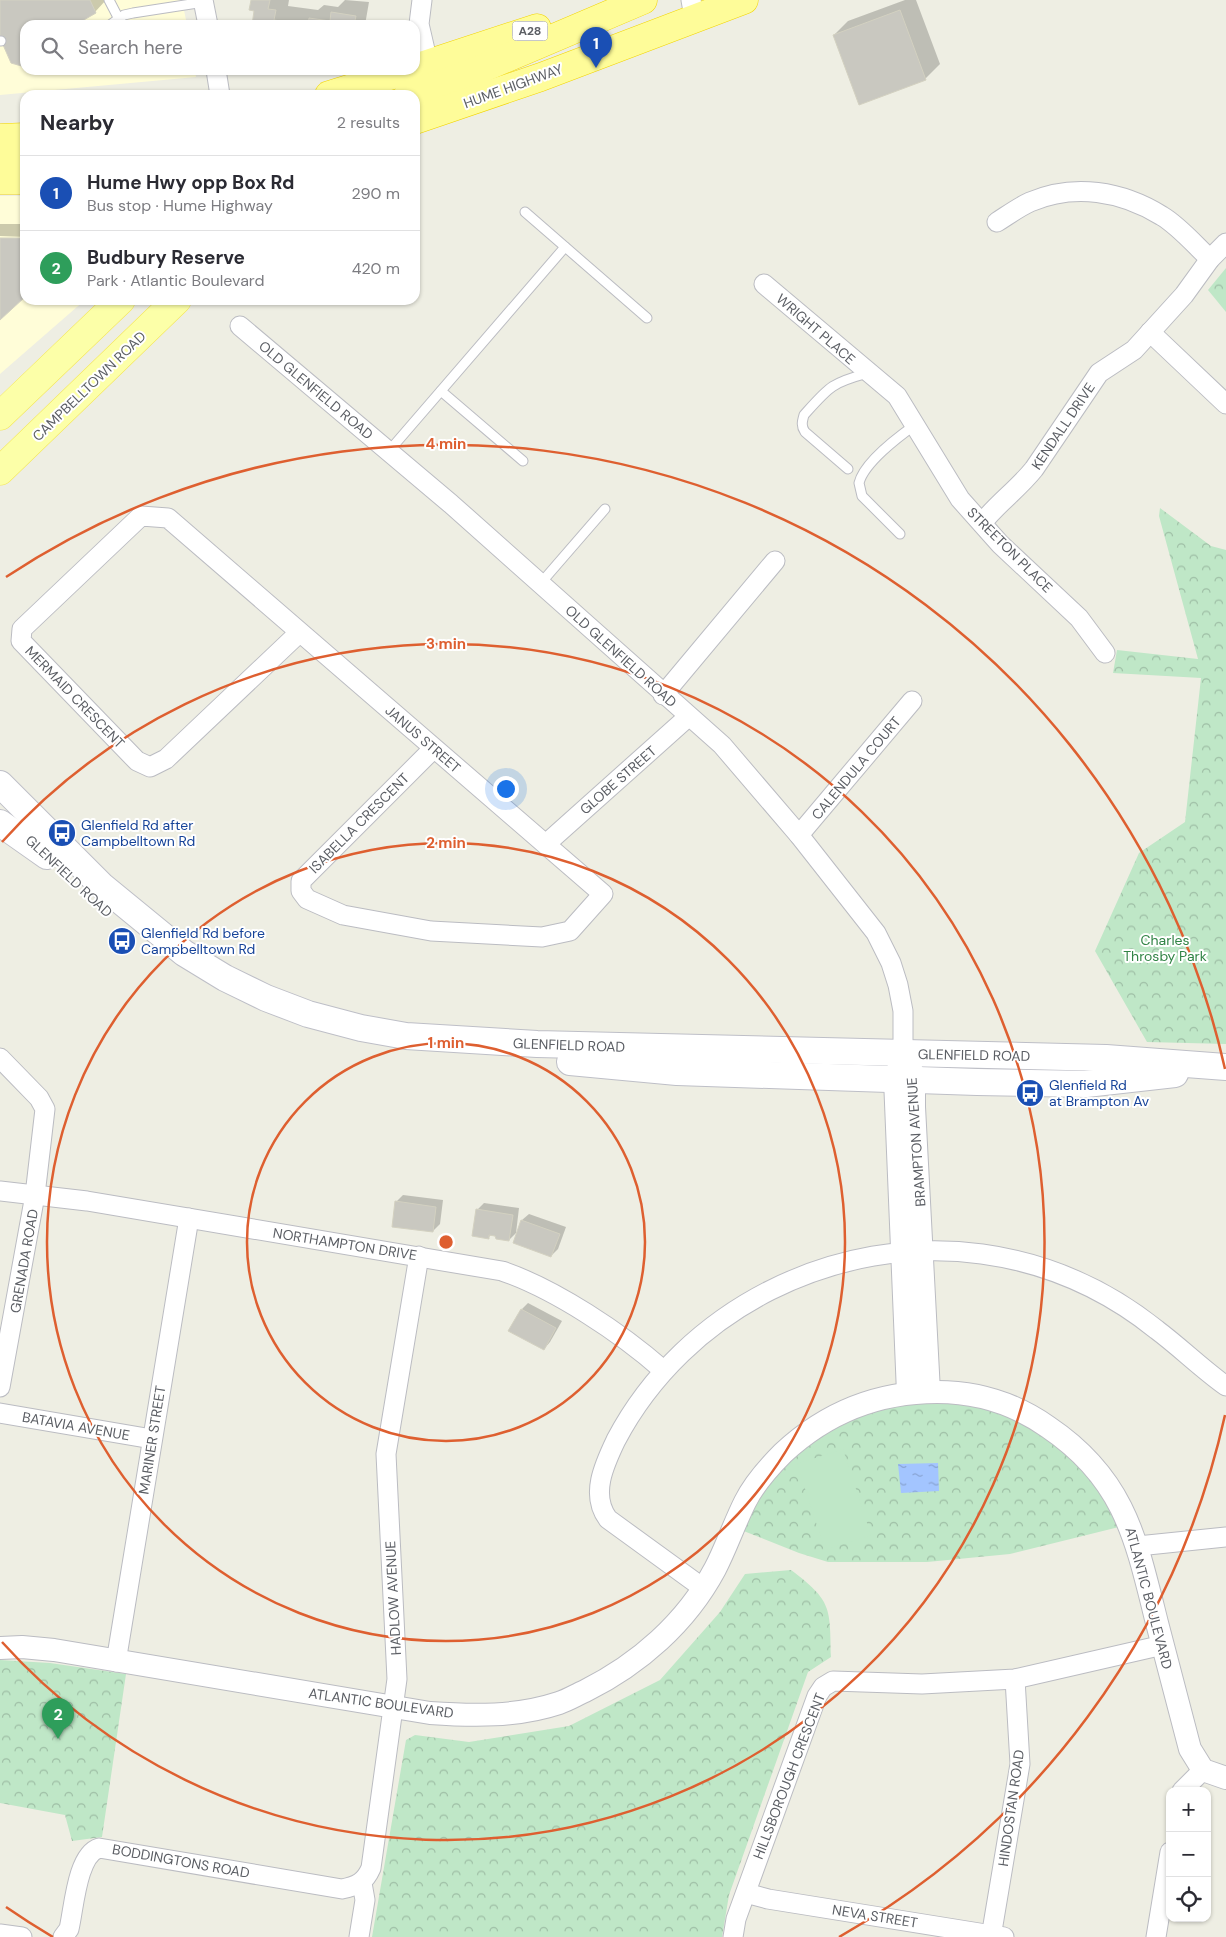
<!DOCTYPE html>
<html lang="en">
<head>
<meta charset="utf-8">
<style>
  :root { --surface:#fff; --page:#f2f2f3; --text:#2b2b33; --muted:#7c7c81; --line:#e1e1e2; --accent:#b45309 }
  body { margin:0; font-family:"DM Sans",sans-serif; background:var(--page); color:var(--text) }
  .controls { position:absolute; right:15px; bottom:15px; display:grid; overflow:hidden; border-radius:10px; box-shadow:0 1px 4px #0004 }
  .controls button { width:45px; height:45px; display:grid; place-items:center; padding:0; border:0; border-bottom:1px solid var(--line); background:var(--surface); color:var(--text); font:25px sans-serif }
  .you { position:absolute; left:505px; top:788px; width:18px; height:18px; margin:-12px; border:4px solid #fff; border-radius:50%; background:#1a73e8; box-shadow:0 0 0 8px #1a73e833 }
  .badge { display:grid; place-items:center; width:32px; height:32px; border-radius:50%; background:var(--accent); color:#fff; font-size:16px; font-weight:700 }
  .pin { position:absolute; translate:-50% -41px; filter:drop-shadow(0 1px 2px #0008) }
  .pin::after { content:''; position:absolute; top:26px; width:18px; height:15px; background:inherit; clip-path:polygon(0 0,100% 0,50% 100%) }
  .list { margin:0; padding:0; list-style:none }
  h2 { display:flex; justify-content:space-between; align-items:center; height:65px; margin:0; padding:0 20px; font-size:21px }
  h2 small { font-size:16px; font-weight:400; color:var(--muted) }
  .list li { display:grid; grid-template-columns:32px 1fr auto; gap:15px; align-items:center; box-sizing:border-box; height:75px; padding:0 20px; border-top:1px solid var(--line) }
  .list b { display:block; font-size:19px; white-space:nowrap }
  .list p { margin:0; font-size:16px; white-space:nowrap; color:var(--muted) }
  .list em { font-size:16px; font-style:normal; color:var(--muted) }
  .icon { flex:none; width:28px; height:28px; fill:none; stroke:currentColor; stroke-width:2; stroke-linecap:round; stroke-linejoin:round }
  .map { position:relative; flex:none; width:1226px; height:1937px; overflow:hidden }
  .search { position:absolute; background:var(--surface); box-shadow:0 1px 4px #0004; left:20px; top:20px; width:400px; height:55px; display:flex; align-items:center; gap:12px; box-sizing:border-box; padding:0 18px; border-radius:15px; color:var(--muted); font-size:19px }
  .panel { position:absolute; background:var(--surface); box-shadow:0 1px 4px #0004; left:20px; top:90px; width:400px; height:215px; border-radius:15px }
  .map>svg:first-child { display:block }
</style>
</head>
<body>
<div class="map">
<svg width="1226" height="1937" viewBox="0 0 1226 1937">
  <defs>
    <pattern id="forest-crowns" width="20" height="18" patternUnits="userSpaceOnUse" patternTransform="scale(1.25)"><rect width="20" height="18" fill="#bfe7c7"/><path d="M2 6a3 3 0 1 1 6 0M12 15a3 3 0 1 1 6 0" fill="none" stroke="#9ebea5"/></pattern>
    <pattern id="water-ripples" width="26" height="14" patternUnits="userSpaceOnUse" patternTransform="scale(1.25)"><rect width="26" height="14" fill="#a3c5ff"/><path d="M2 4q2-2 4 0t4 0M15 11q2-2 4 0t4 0" fill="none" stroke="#88a3d2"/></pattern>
  </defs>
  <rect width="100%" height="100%" fill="#eeeee3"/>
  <!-- commercial -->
  <g fill="#fffdd8">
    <path d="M0,0H182L187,25H25V70H195L196,77L0,95Z"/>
    <path d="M0,196H25V300H85L0,374Z"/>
  </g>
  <!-- forest -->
  <g fill="url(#forest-crowns)">
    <path d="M1226,268V312L1208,290Z"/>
    <path d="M1160,508L1211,546L1226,550V1044L1147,1042L1095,951L1139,853L1185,822L1201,678L1113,673L1117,650L1198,659L1159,516Z"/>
    <path d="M943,1401L977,1405L1015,1416L1077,1456L1123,1526L1010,1554L927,1562H828L799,1553L741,1530L758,1496L788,1457L830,1426L891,1406Z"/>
    <path d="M791,1570C832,1601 830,1607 831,1657L808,1672L729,1895L722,1937H372L406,1740L415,1735L469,1742L569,1726L660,1680L720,1612L745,1574Z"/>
    <path d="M0,1660L50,1663L126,1674L102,1837L72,1841L65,1815L0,1803Z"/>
  </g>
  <!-- pitch -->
  <path fill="#bfe7c7" d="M843,1449L871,1535L825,1550L797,1464Z"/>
  <!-- water -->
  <path fill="url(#water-ripples)" d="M938,1463L939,1491L901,1493L898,1464Z"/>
  <!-- shadow -->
  <g fill="#0003">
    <path d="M0,0H106L95,12L73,25H25V66L0,35Z"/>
    <path d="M252,0H289L288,6L318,10L324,5L338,7L345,0L369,2L365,25H253L256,10Z"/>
    <path d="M905,0H916L940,64L926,78L860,103L834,35L848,21Z"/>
    <path d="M0,224H25V237L0,236Z"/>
    <path d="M403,1195L443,1200L440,1224L433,1231L396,1202Z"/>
    <path d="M484,1203L519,1208L516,1233L509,1240L492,1234L488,1238L477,1210Z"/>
    <path d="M529,1214L566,1227L558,1249L551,1256L514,1242L522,1220Z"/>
    <path d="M528,1303L562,1321L550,1342L544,1349L522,1309Z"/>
  </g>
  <!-- building -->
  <g fill="#c9c8c0" stroke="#d3d1c1">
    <path d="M0,0H90L96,13L75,25H25V67L11,63L0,38Z"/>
    <path d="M251,0H270L268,9L276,10L274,20L308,25L309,18L330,21L331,12L356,16L354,25H252L254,11L249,10Z"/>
    <path d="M900,10L926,80L859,105L833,35Z"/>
    <path d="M0,238H25V297L0,320Z"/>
    <path d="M395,1201L436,1207L433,1232L392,1227Z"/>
    <path d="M476,1209L513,1215L509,1241L496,1239L495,1236L489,1235V1239L472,1236Z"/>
    <path d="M521,1220L560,1234L551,1257L513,1243Z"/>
    <path d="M521,1309L556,1328L544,1350L508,1331Z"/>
  </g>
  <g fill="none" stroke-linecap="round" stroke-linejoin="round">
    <defs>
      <g id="service">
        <path d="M109,0L122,25"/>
        <path d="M110,25L124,15L133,13L204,2"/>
        <path d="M0,41H1"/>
        <path d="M525,212L647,318"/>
        <path d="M441,391L523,461"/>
        <path d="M389,451L565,247"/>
        <path d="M848,469L805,432C801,426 802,422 804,415C829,387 831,383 868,373"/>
        <path d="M900,534L862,496L859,483C864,463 898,437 915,425"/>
        <path d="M540,584L605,509"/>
      </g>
      <g id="minor">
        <path d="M203,0L208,25"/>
        <path d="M422,0L419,24L428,63"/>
        <path d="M691,0L694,17"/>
        <path d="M216,70L220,95"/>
        <path d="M997,222C1008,215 1019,207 1030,202C1074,183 1122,191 1162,216C1179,226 1195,245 1210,259"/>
        <path d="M764,284L897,396L960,499L1000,544L1079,618L1105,653"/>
        <path d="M240,326L451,504L722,745L799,835L876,933L891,963L898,985L903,1011V1054"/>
        <path d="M1150,332L1226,404"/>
        <path d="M982,523C998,503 1018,489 1034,469L1099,373L1134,350L1184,295L1210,259L1226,243"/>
        <path d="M300,632L166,759L150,767L137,761L21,641L22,629L141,516L168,518L603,894L570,931L542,937L431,931L343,915L307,899L301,891V881L434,748"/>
        <path d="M663,695L775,561"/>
        <path d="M799,835L912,701"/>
        <path d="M547,843L688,717"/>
        <path d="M0,1058L39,1098L45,1109L35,1195L0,1387"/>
        <path d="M0,1191L87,1201L502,1271C555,1289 621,1333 663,1370"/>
        <path d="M0,1413L152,1439"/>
        <path d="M1138,1546L1226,1537"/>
        <path d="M703,1588L608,1519C590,1495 604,1465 616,1440C685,1309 836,1234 982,1254C1047,1263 1106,1289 1157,1330C1181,1348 1202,1369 1226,1386"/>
        <path d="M116,1662L189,1218"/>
        <path d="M1182,1791L1203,1770"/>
        <path d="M746,1893L768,1899L1004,1937"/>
        <path d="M0,1934L22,1937"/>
        <path d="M63,1937L69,1929C74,1908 77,1855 99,1848L342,1889C357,1886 365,1882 371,1868L397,1679L386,1454L419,1256"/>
        <path d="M359,1937L365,1900L362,1883"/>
        <path d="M733,1937L736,1919L817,1696L823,1687L833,1681L922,1684L1015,1679L1163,1645"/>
        <path d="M991,1937L1020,1764L1015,1679"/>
        <path d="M1156,1937L1170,1852"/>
      </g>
      <g id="tertiary">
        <path d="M903,1054L914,1075V1107L929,1392"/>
        <path d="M900,1063L895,1079L908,1393"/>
        <path d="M0,1648L22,1647L54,1650L430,1713C473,1716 517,1717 559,1703C568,1700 576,1695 585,1691C639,1664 686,1623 715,1569C726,1548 734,1524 745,1502C754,1484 769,1467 783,1453C827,1412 877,1392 937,1392C978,1392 1014,1403 1048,1427C1125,1479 1136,1539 1157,1623C1168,1665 1179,1707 1190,1749L1203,1770L1226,1778"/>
      </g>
      <g id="secondary">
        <path d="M0,784L101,885L184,953L225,978L266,998L308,1014L361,1028L406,1036L537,1044L1106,1058L1226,1067"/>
        <path d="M0,823L47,856"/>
        <path d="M570,1062L677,1072L977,1082L1086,1084L1175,1074"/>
      </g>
      <g id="primary">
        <path d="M0,416L121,300"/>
        <path d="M0,471L177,300"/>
      </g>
      <g id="trunk">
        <path d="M415,68L537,28"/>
        <path d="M329,95L409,70"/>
        <path d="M408,95L469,74L643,0"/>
        <path d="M415,120L541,77L744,0"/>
        <path d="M0,138L25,137"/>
        <path d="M0,159H25"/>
        <path d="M0,180H25"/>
      </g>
    </defs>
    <!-- service casing -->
    <use href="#service" stroke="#bbbcc2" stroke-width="11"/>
    <!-- minor casing -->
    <use href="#minor" stroke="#bbbcc2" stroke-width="21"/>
    <!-- tertiary casing -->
    <use href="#tertiary" stroke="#bbbcc2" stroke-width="24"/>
    <!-- secondary casing -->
    <use href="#secondary" stroke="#bebfc7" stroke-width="28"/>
    <!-- primary casing -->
    <use href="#primary" stroke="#f5e756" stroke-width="29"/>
    <!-- trunk casing -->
    <use href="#trunk" stroke="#f2d400" stroke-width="29"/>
    <!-- service -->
    <use href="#service" stroke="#fff" stroke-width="9"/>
    <!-- minor -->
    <use href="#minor" stroke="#fff" stroke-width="19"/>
    <!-- tertiary -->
    <use href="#tertiary" stroke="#fff" stroke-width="22"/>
    <!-- secondary -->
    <use href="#secondary" stroke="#fff" stroke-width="26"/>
    <!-- primary -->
    <use href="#primary" stroke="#fcffa8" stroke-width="28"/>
    <!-- trunk -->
    <use href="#trunk" stroke="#fefc99" stroke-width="28"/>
  </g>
  <!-- distance rings -->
  <g fill="none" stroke="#de5f30" stroke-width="2.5">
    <circle cx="446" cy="1242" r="199"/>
    <circle cx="446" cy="1242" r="399"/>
    <path d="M2 842A598 598 0 1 1 2 1642"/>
    <path d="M1225 1415A798 798 0 0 1 839 1937M53 1937A798 798 0 0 1 6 1907M6 577A798 798 0 0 1 1225 1069"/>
  </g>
  <!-- icons -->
  <defs>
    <symbol id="bus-disc" viewBox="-11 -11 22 22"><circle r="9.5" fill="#1a4fb4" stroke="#fff"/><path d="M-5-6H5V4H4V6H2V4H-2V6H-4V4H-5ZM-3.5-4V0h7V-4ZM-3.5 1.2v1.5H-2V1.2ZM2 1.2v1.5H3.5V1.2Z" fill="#fff"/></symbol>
  </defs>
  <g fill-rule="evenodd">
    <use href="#bus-disc" x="46" y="817" width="32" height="32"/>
    <use href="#bus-disc" x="106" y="925" width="32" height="32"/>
    <use href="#bus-disc" x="1014" y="1077" width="32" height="32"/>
  </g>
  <g text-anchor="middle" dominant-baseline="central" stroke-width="4" stroke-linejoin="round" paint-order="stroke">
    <!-- shield labels -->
    <rect fill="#fff" stroke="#8c8e92" stroke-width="1" x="512.5" y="21.5" width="35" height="19" rx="4"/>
    <g font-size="12" font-weight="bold" fill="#5b5e64">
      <text x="530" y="31">A28</text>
    </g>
    <!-- street labels -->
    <g font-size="14" fill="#5b5e64" stroke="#fff">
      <text transform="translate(513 86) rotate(-20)">HUME HIGHWAY</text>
      <text transform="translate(816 329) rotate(41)">WRIGHT PLACE</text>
      <text transform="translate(89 386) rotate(-44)">CAMPBELLTOWN ROAD</text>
      <text transform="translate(316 390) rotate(40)">OLD GLENFIELD ROAD</text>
      <text transform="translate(1063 426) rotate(-56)">KENDALL DRIVE</text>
      <text transform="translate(1010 550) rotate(45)">STREETON PLACE</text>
      <text transform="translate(621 656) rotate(42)">OLD GLENFIELD ROAD</text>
      <text transform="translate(75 697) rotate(46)">MERMAID CRESCENT</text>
      <text transform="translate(423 739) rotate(41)">JANUS STREET</text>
      <text transform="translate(856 768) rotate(-50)">CALENDULA COURT</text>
      <text transform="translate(618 780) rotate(-41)">GLOBE STREET</text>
      <text transform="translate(359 823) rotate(-45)">ISABELLA CRESCENT</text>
      <text transform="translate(69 876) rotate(43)">GLENFIELD ROAD</text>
      <text transform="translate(569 1045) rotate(2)">GLENFIELD ROAD</text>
      <text transform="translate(974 1055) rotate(1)">GLENFIELD ROAD</text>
      <text transform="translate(916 1142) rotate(-94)">BRAMPTON AVENUE</text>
      <text transform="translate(345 1244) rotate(9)">NORTHAMPTON DRIVE</text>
      <text transform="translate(24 1261) rotate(-80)">GRENADA ROAD</text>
      <text transform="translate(76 1426) rotate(10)">BATAVIA AVENUE</text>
      <text transform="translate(152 1440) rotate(-81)">MARINER STREET</text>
      <text transform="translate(393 1598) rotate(-93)">HADLOW AVENUE</text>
      <text transform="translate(1149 1598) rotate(75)">ATLANTIC BOULEVARD</text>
      <text transform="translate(381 1703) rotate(8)">ATLANTIC BOULEVARD</text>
      <text transform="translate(789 1776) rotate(-69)">HILLSBOROUGH CRESCENT</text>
      <text transform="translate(1011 1808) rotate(-82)">HINDOSTAN ROAD</text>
      <text transform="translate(181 1861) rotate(10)">BODDINGTONS ROAD</text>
      <text transform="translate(875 1916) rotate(9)">NEVA STREET</text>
    </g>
    <!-- transit labels -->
    <g font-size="14" fill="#164399" stroke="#fff" text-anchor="start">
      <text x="81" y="825">Glenfield Rd after<tspan x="81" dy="16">Campbelltown Rd</tspan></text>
      <text x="141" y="933">Glenfield Rd before<tspan x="141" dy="16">Campbelltown Rd</tspan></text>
      <text x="1049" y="1085">Glenfield Rd<tspan x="1049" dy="16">at Brampton Av</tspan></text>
    </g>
    <!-- park labels -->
    <g font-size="14" fill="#328446" stroke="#fff">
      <text x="1165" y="940">Charles<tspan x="1165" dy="16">Throsby Park</tspan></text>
    </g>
  </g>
  <circle cx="446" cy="1242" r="8" fill="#de5f30" stroke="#fff" stroke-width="2.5"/>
  <g font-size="15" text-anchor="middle" font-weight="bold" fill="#de5f30" stroke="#fff" stroke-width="4" stroke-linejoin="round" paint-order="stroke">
    <text x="446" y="449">4 min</text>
    <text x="446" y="649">3 min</text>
    <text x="446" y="848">2 min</text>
    <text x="446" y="1048">1 min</text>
  </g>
</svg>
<div class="controls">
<button>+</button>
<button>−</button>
<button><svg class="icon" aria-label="locate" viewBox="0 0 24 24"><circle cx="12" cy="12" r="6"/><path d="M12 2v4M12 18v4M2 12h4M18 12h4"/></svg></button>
</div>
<div class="you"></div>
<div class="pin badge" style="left:596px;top:68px;background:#1a4fb4">1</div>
<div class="pin badge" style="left:58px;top:1739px;background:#2e9e5b">2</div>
<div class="search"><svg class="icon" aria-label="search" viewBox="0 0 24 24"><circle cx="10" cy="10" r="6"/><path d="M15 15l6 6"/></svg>Search here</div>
<section class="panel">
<h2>Nearby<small>2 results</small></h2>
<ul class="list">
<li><span class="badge" style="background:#1a4fb4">1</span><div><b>Hume Hwy opp Box Rd</b><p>Bus stop · Hume Highway</p></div><em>290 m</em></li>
<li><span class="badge" style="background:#2e9e5b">2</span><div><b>Budbury Reserve</b><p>Park · Atlantic Boulevard</p></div><em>420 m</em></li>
</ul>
</section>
</div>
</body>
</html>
